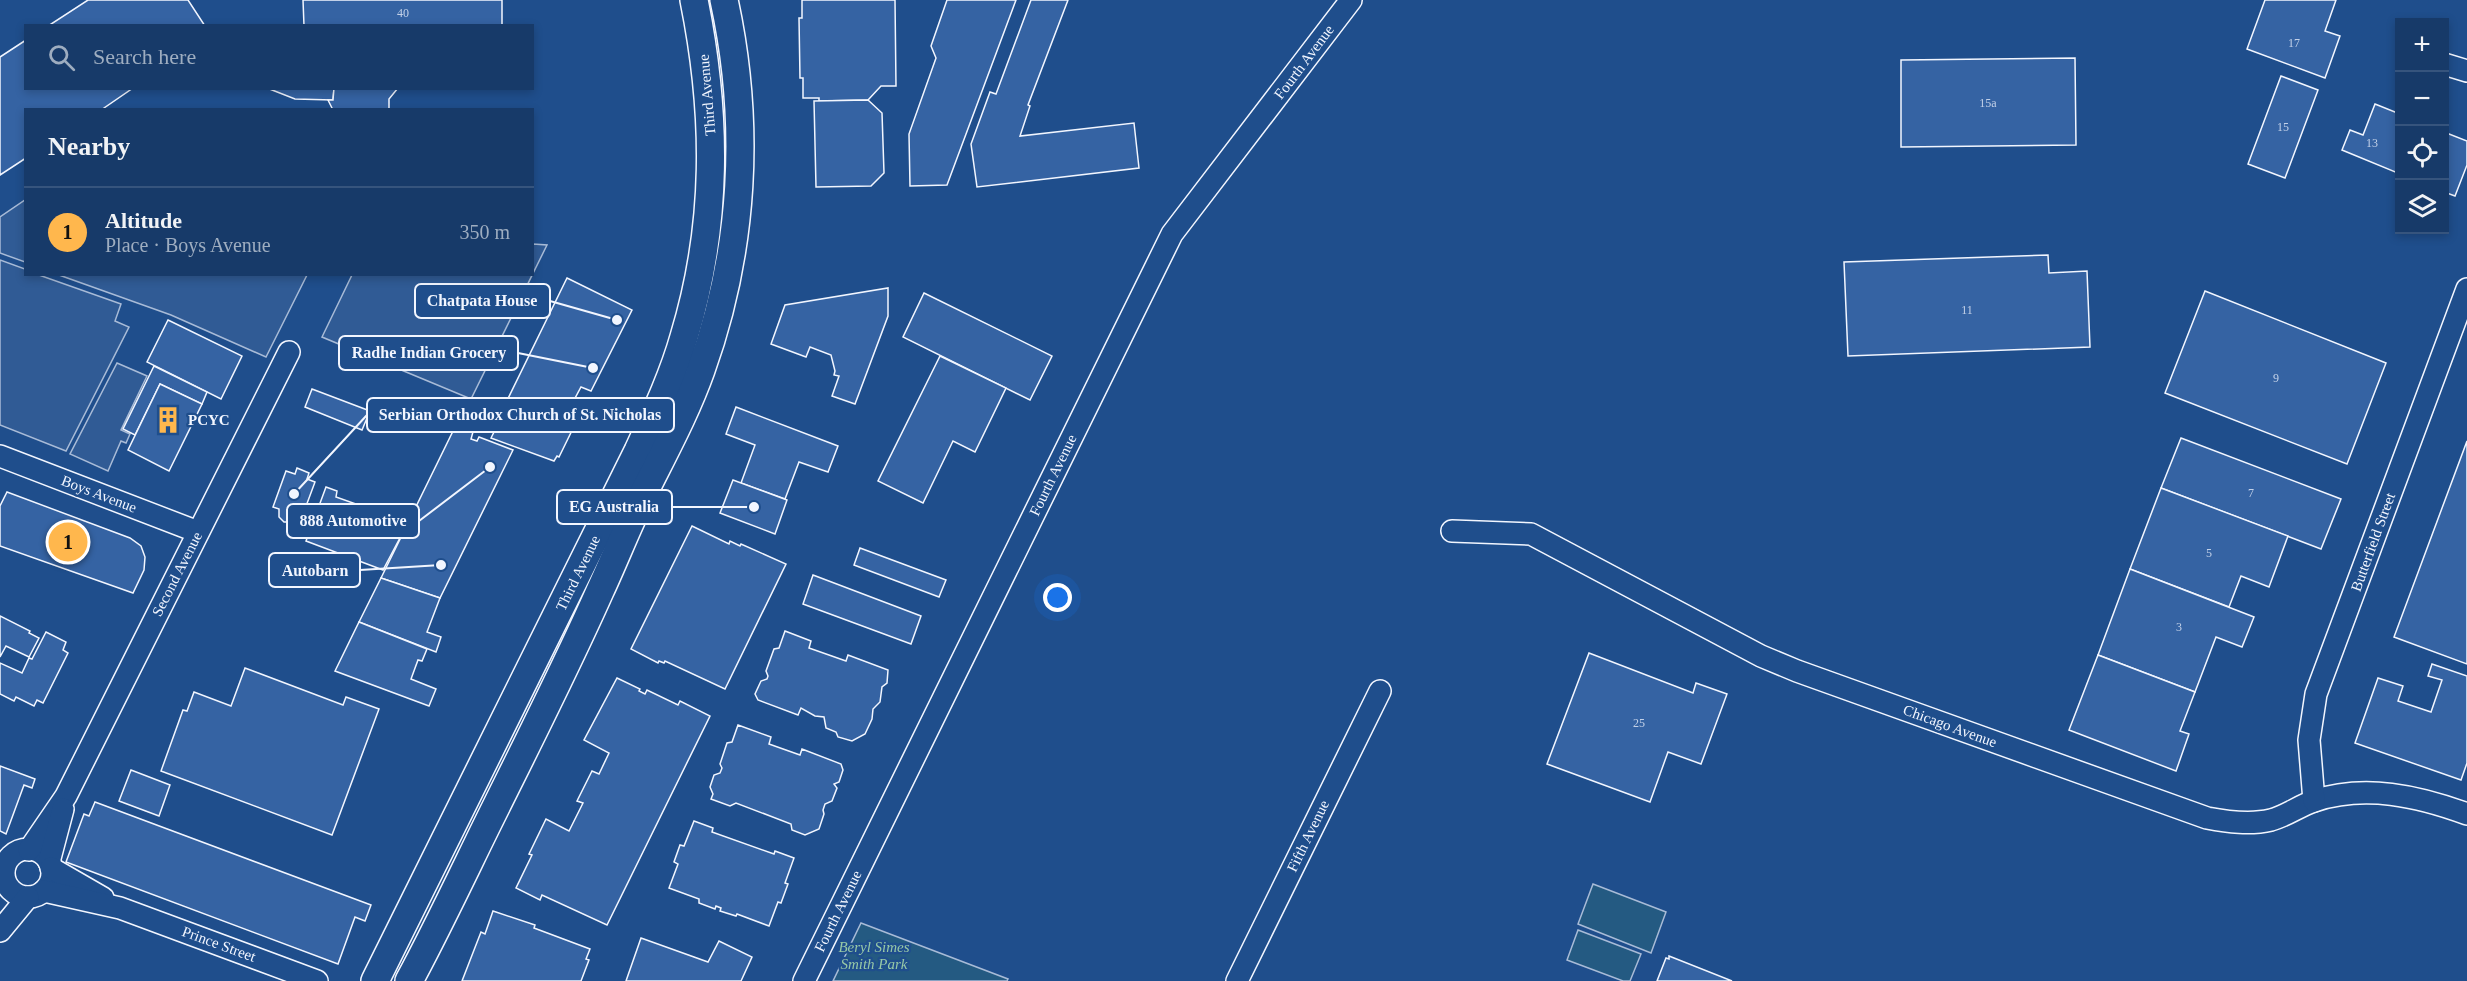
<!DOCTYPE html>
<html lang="en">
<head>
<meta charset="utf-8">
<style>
  :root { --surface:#173a69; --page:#244571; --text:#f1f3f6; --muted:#9eadc0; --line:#36547d; --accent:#ffb74d }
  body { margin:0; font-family:"Times New Roman",serif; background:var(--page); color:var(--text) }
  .controls { position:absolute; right:18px; top:18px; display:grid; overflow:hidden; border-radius:0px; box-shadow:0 3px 9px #0003 }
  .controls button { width:54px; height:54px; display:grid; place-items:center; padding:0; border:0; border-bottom:2px solid var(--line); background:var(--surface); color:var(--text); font:30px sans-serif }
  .you { position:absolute; left:1058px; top:598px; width:21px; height:21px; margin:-15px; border:4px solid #fff; border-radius:50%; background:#1a73e8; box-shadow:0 0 0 9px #1a73e833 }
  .badge { display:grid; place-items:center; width:39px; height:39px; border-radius:50%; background:var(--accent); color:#111; font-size:20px; font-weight:700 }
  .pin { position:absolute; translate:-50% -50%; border:3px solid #fff; box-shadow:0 2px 6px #0006 }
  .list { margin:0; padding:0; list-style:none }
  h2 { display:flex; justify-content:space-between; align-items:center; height:78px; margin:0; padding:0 24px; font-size:26px }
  h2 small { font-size:20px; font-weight:400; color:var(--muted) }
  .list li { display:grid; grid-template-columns:39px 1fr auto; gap:18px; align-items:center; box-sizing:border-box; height:90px; padding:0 24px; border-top:2px solid var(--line) }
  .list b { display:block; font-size:22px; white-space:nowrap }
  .list p { margin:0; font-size:20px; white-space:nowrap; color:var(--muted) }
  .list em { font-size:20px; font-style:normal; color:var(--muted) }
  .icon { flex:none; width:33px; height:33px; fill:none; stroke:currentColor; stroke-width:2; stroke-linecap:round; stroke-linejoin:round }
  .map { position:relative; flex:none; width:2467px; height:981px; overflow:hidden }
  .search { position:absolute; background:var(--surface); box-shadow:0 3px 9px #0003; left:24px; top:24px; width:510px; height:66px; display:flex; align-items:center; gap:15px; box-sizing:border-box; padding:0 21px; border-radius:0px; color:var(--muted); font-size:22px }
  .panel { position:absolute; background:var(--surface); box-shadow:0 3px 9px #0003; left:24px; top:108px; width:510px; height:168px; border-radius:0px }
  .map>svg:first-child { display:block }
</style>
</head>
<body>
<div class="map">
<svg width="2467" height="981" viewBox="0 0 2467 981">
  <rect width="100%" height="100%" fill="#1f4e8c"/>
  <!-- green -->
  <g fill="#245a82" stroke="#a8bbd7" stroke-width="1.5">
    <path d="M1593,884L1666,912L1651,953L1578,924Z"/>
    <path d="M861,923L1008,979L1007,981H833Z"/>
    <path d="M1578,930L1641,954L1630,981H1623L1567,960Z"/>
  </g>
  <!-- parking -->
  <g fill="#305b95" stroke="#a8bbd7" stroke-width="1.5">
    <path d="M25,200V262L0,253V217Z"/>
    <path d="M533,244L547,245L471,399L322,337L352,275L532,274Z"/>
    <path d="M0,260L25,269L26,274L39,275L121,304L115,321L129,327L66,451L0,425Z"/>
    <path d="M59,275H307L266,357L171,315Z"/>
    <path d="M117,363L147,376L121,430L130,434L126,443L121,441L108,471L70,454Z"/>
  </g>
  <!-- building -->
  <g fill="#3563a3" stroke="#f2f6ff" stroke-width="1.5">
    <path d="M88,0H188L205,26H48Z"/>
    <path d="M303,0H502V26H304Z"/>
    <path d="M802,0H895L896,86H881L868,100L819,101V98H803V78H800L799,18H802Z"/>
    <path d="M947,0H1016L947,185L910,186L909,134L936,58L931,46Z"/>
    <path d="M1031,0H1068L1028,105L1030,106L1020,136L1134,123L1139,168L977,187L971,144L990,92L996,94Z"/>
    <path d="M2265,0H2336L2325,31L2340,36L2325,78L2247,49Z"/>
    <path d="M26,40V88H133L101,110H26V158L0,175V57Z"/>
    <path d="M2075,58L2076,145L1901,147V60Z"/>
    <path d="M2281,76L2318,90L2285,178L2248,164Z"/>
    <path d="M267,88H334L333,100L295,99Z"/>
    <path d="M334,88H398L389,99V110H333L328,100H333Z"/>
    <path d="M868,100L882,113L884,173L871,186L816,187L814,101Z"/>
    <path d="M2375,104L2400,114V174L2342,150L2350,130L2363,135Z"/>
    <path d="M2444,132L2467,141V165L2455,196L2444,192Z"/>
    <path d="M2048,255L2049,273L2087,271L2090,347L1848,356L1844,262Z"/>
    <path d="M567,278L632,310L591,391L581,387L573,402L583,408L559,457L557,456L554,461L491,438L496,428L494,427Z"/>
    <path d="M888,288V316L855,404L832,396L839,376L834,375L835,371L831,355L810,347L806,357L771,344L785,305Z"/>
    <path d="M2205,291L2386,363L2347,464L2165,393Z"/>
    <path d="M924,293L1052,356L1030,400L903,337Z"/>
    <path d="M168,320L242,356L221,399L147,362Z"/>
    <path d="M940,356L1006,388L975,452L953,441L923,503L878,481Z"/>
    <path d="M154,366L207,392L202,404L160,384L135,435L123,429Z"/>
    <path d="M160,384L202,404L169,471L128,450Z"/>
    <path d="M312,389L370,411L362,430L305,407Z"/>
    <path d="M736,407L838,446L828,472L799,462L785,499L741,483L755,445L726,434Z"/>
    <path d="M456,425L473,432L471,439L477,441L479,437L513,450L440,598L381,578Z"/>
    <path d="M2181,438L2341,499L2321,549L2161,488Z"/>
    <path d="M2467,441V664L2394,637Z"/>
    <path d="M297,468L309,473L307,479L315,482L302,517L296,515L291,522H284L279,517V509L273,507L286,471L295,474Z"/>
    <path d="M733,480L787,500L775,534L720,513Z"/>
    <path d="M326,487L337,491L336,497L387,515L389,510L411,517L383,570L306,541Z"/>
    <path d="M2161,488L2288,536L2269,587L2241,576L2229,607L2130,569Z"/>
    <path d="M7,492L130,538L141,546L145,557L144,570L133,593L0,546V506Z"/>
    <path d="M692,526L729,544L730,541L740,546L741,544L786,564L725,689L665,661L664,663L659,661L658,663L631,649Z"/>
    <path d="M860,548L946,580L939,597L854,565Z"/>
    <path d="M2130,569L2254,617L2242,647L2216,637L2195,692L2098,655Z"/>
    <path d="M813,575L921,616L911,644L803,604Z"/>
    <path d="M381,578L440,598L427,632L441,637L436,652L359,622Z"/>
    <path d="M0,616L30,631L29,633L39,638L29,657L6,646L0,657Z"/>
    <path d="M359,622L427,649L422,661L418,660L411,679L436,689L429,706L335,671Z"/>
    <path d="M785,631L811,641L809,648L846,661L848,655L888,670L887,683L882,687L880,702L873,709L872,719L865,734L852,741L838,737L836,732L826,728L824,717L815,716L801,708L798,715L758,700L755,694L761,681L767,679L768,676L766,671L774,649L779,648Z"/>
    <path d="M46,632L66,642L63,650L68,653L43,703L37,700L34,706L16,697L14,701L0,694V663L22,673L29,658L32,659Z"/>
    <path d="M1589,653L1693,693L1696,683L1727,694L1701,764L1668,752L1650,802L1547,764Z"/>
    <path d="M2098,655L2195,692L2180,731L2189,734L2176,771L2069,730Z"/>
    <path d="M2432,664L2467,676V763L2461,780L2355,743L2378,678L2403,686L2398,701L2431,712L2442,680L2428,676Z"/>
    <path d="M245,668L343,705L346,697L379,709L332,835L161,771L183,710L187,711L194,692L231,706Z"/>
    <path d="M617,678L640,689L639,691L645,694L647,690L678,705L680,701L710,716L607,925L542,895L540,900L516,888L532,855L529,854L546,819L569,831L583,803L577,801L592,771L599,774L609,753L584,740Z"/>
    <path d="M738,725L771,737L769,744L800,755L802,749L841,764L843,770L839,782L834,784L837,788L832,801L825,804L823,810L824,814L819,829L805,835L792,830L791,824L736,803L730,806L711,799L713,794L710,787L714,775L720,773L722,768L720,764L727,743L732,742Z"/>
    <path d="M0,766L35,779L32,788L24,785L6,834L0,831Z"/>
    <path d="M131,770L170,785L159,816L119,801Z"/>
    <path d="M95,802L371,905L365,921L355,917L338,964L66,862L84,814L89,816Z"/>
    <path d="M694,821L713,828L712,832L774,854L775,851L794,858L785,883L788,884L781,903L778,902L769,926L737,914L736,916L720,911L721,908L716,906L715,909L699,903V899L669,888L678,864L674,862L680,845L684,846Z"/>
    <path d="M493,911L535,925L534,928L590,949L586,959L589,960L581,981H462L481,932L485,934Z"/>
    <path d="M641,938L708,962L719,941L752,957L741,981H626Z"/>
    <path d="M1669,956L1732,981H1657L1666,958L1669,959Z"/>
  </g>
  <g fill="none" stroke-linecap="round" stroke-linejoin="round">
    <defs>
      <g id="minor">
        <path d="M2444,64L2467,71"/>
        <path d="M0,456L198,532"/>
        <path d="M1452,531L1531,534L1761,656L1797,671L2207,818C2228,822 2250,825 2271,820C2286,816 2299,806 2314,801C2365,784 2418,796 2467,814"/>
        <path d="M2314,801L2309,740L2316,694L2467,289"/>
        <circle cx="28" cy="873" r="24"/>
        <path d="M29,850L66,796L289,352"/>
        <path d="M49,862L63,809"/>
        <path d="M51,868L103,898"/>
        <path d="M44,891L120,908L317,981"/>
        <path d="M0,931L28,897"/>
        <path d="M804,981L1172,234L1351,0"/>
        <path d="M1237,981L1380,691"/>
      </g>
      <g id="major">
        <path d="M375,981L638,451C655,414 673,376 684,337C718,225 717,114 694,0"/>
        <path d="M409,981C436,931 460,880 485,829C524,750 564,672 600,591C614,561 626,530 641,499C662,456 685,415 701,370C744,250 751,124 724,0"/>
      </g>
    </defs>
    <!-- minor casing -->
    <use href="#minor" stroke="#f2f6ff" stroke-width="24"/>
    <!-- major casing -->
    <use href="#major" stroke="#f2f6ff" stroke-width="30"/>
    <!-- minor -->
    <use href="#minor" stroke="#1f4e8c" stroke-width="21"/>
    <!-- major -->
    <use href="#major" stroke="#1f4e8c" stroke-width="27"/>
  </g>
  <!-- icons -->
  <defs>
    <symbol id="building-bare" viewBox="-9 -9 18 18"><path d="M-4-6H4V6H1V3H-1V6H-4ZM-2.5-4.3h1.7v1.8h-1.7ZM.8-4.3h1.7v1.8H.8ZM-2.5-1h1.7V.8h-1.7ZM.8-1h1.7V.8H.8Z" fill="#ffb74d" stroke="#1f4e8c" stroke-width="2.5" paint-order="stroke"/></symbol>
  </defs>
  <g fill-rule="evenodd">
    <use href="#building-bare" x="149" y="401" width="38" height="38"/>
  </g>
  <g text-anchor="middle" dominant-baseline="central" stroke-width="4.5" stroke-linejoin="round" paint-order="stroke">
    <!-- number labels -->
    <g font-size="12" fill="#c3d1e8">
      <text x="403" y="13">40</text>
      <text x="2294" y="43">17</text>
      <text x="1988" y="103">15a</text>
      <text x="2283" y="127">15</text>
      <text x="2372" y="143">13</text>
      <text x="1967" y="310">11</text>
      <text x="2276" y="378">9</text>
      <text x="2251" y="493">7</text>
      <text x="2209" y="553">5</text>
      <text x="2179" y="627">3</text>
      <text x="1639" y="723">25</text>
    </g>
    <!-- street labels -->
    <g font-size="15" fill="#f2f6ff" stroke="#1f4e8c">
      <text transform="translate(1304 62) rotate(-53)">Fourth Avenue</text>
      <text transform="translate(707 95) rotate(-95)">Third Avenue</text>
      <text transform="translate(1053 475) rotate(-64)">Fourth Avenue</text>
      <text transform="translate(99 494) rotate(21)">Boys Avenue</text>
      <text transform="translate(2373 542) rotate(-70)">Butterfield Street</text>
      <text transform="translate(578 573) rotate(-64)">Third Avenue</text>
      <text transform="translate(177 574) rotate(-63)">Second Avenue</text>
      <text transform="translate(1950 726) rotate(20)">Chicago Avenue</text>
      <text transform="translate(1308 836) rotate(-64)">Fifth Avenue</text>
      <text transform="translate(838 911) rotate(-64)">Fourth Avenue</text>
      <text transform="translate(219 944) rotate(20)">Prince Street</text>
    </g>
    <!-- poi labels -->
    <g font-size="15" font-weight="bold" fill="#f2f6ff" stroke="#1f4e8c" text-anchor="start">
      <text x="188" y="420">PCYC</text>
    </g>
    <!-- park labels -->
    <g font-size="15" font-style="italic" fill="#97c8a6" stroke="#1f4e8c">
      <text x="874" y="947">Beryl Simes<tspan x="874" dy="17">Smith Park</tspan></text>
    </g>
  </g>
  <!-- callouts -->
  <path fill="none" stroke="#f2f6ff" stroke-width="2" d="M617 320L550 301M593 368L518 353M294 494L367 415M754 507L672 507M490 467L419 521M441 565L360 570"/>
  <g fill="#f2f6ff" stroke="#1f4e8c" stroke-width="2">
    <circle cx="617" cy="320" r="6"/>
    <circle cx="593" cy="368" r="6"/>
    <circle cx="294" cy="494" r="6"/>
    <circle cx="754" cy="507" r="6"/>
    <circle cx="490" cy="467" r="6"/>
    <circle cx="441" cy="565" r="6"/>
  </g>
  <g fill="#1f4e8c" stroke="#f2f6ff" stroke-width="2">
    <rect x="415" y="284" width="135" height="34" rx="6"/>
    <rect x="339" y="336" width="179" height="34" rx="6"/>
    <rect x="367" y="398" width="307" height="34" rx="6"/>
    <rect x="557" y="490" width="115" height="34" rx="6"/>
    <rect x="287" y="504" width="132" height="34" rx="6"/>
    <rect x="269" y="553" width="91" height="34" rx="6"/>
  </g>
  <g font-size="16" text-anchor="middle" font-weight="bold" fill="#f2f6ff">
    <text x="482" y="306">Chatpata House</text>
    <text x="429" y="358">Radhe Indian Grocery</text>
    <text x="520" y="420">Serbian Orthodox Church of St. Nicholas</text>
    <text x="614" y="512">EG Australia</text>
    <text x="353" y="526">888 Automotive</text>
    <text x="315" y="576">Autobarn</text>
  </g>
</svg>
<div class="controls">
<button>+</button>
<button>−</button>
<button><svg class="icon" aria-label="locate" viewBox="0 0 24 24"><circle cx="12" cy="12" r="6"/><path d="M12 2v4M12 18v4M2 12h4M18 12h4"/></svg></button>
<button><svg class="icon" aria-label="layers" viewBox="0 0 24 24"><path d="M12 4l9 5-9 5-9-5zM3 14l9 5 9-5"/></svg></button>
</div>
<div class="you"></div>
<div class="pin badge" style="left:68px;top:542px">1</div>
<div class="search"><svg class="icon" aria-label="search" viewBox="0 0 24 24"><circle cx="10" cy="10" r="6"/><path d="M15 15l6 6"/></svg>Search here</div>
<section class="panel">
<h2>Nearby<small></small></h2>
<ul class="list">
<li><span class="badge">1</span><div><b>Altitude</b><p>Place · Boys Avenue</p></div><em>350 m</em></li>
</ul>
</section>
</div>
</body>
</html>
